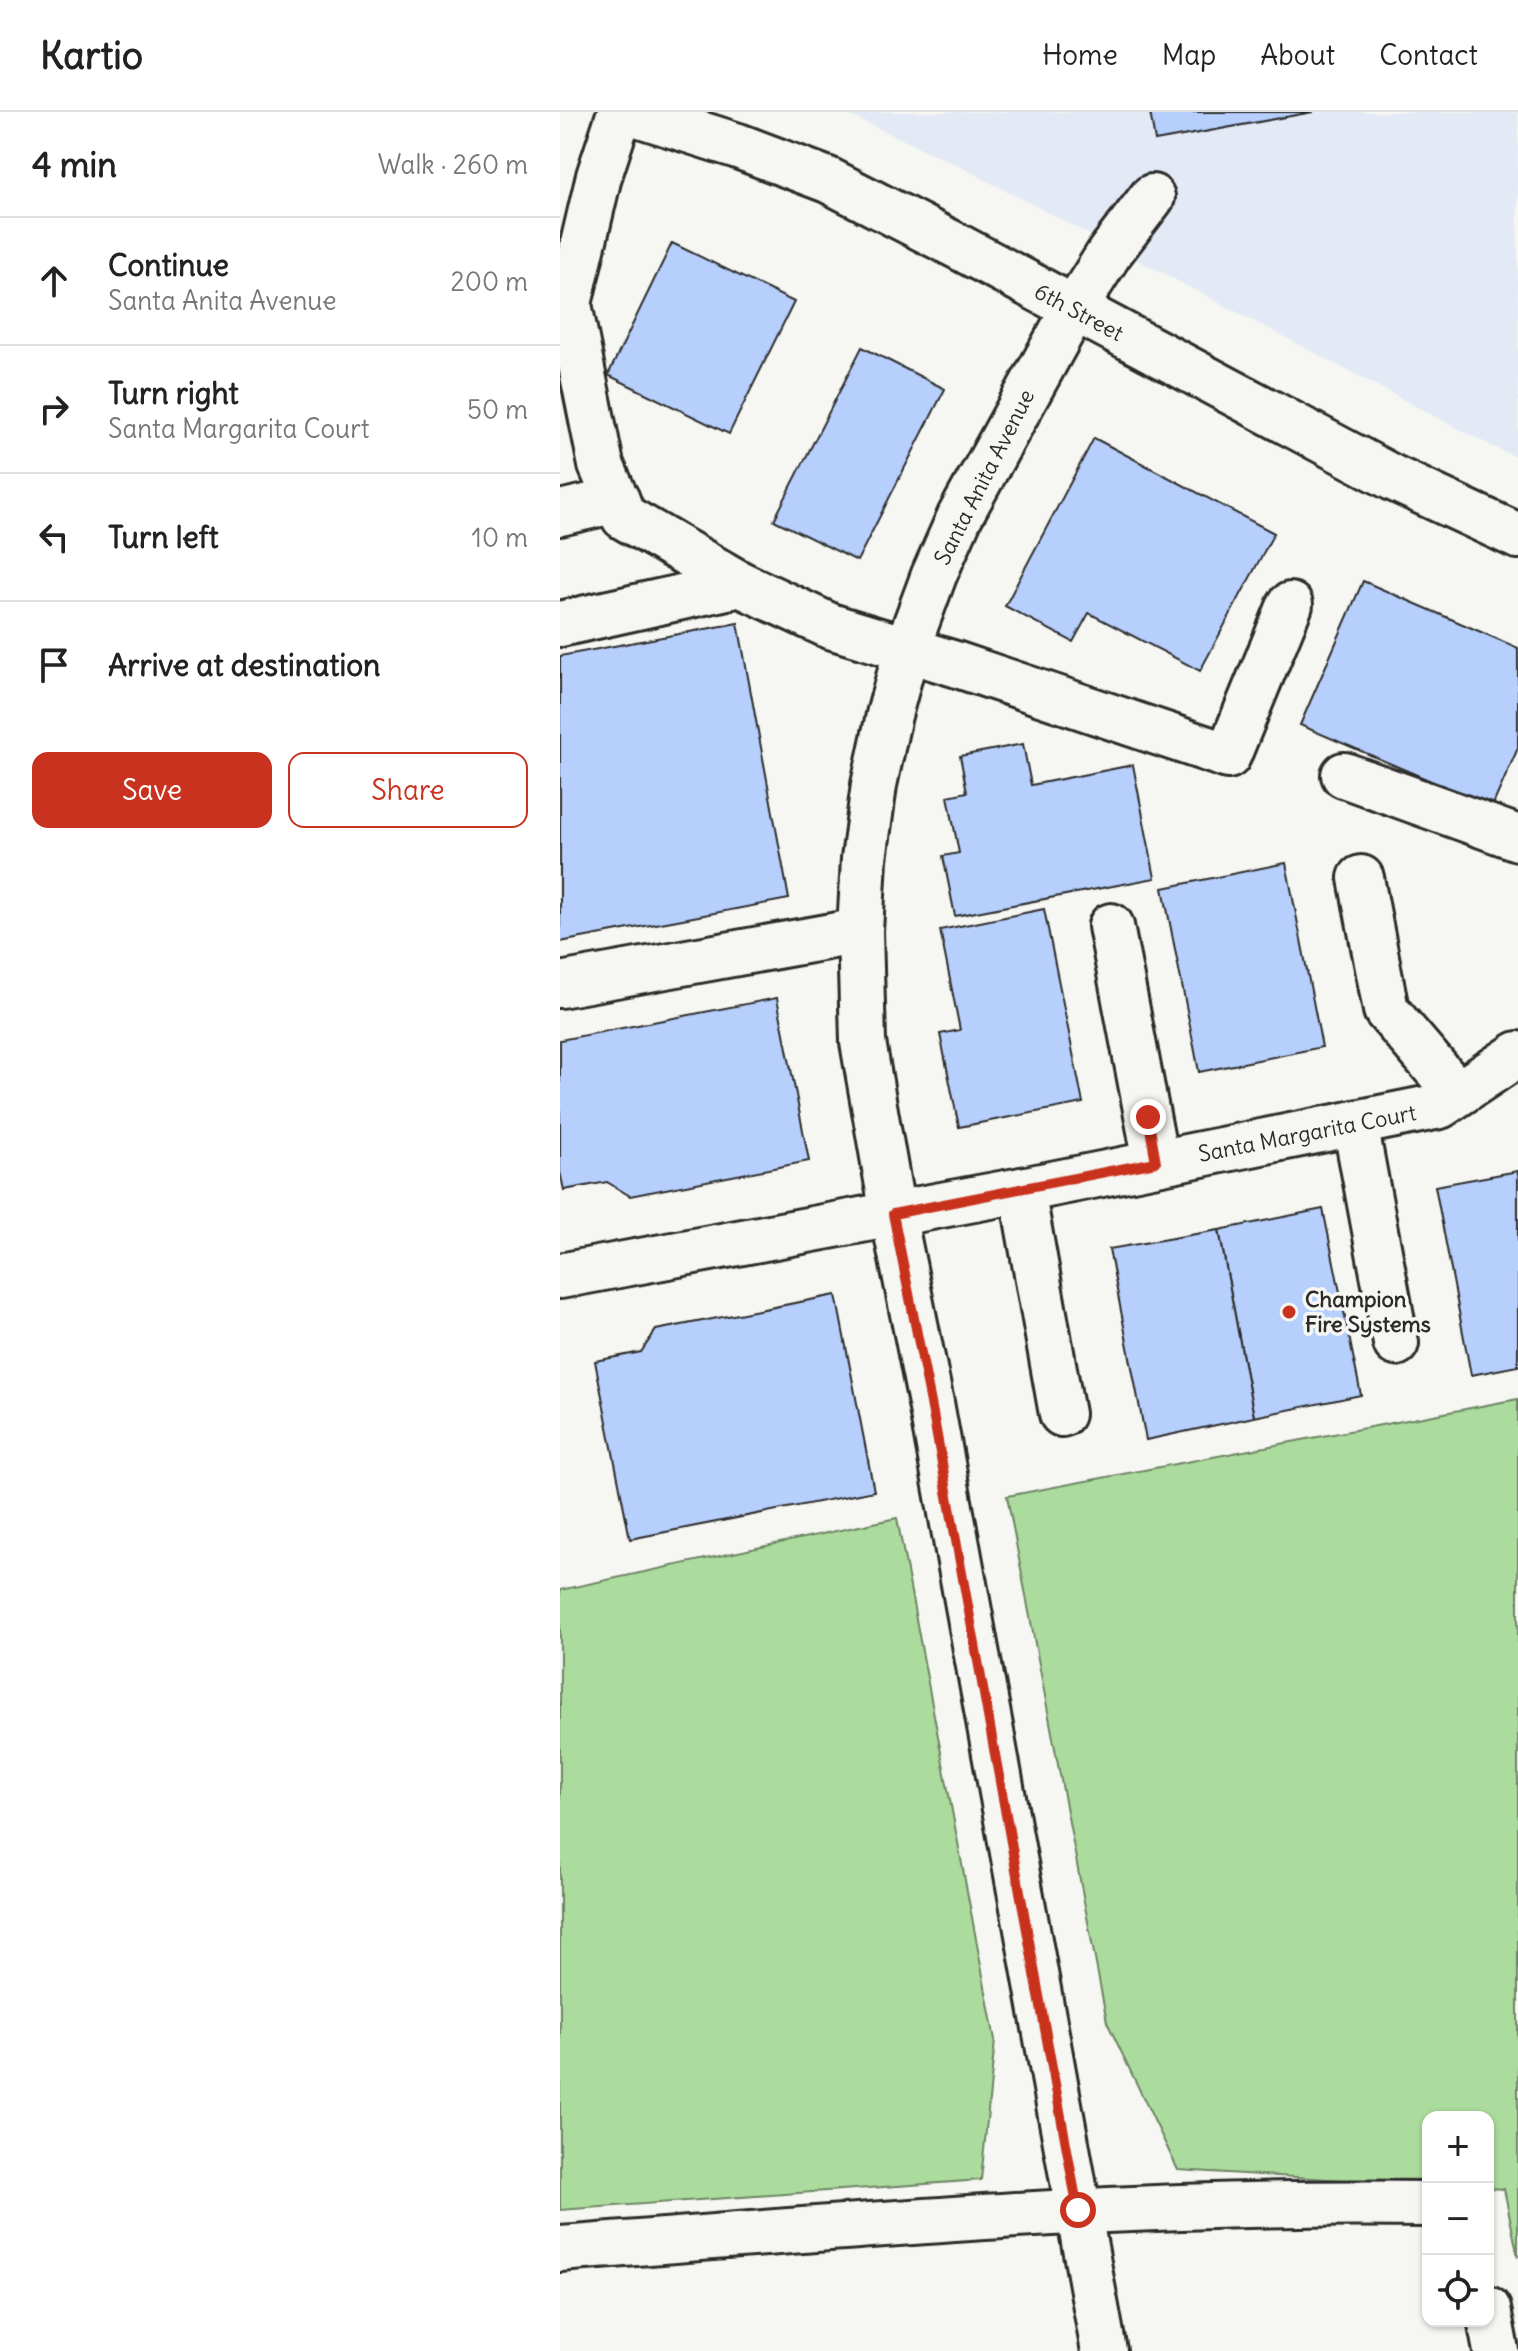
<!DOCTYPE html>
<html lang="en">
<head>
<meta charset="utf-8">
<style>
  :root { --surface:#fff; --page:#f6f6f6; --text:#222; --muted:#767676; --line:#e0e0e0; --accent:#c8321e }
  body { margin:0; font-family:Delius,sans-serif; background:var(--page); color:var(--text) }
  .controls { position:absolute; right:24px; bottom:24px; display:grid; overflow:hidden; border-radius:16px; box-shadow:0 2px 6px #0004 }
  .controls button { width:72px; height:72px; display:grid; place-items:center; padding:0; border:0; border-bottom:2px solid var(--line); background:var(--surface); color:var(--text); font:40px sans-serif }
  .stop { position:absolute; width:24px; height:24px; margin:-18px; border:6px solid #c8321e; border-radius:50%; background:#fff }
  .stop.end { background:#c8321e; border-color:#fff; box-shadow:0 2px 8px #0008 }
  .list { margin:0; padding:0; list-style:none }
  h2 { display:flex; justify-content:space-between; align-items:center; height:104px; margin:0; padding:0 32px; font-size:34px }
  h2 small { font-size:26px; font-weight:400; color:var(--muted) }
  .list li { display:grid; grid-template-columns:52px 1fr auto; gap:24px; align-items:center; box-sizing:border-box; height:128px; padding:0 32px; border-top:2px solid var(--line) }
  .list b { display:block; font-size:30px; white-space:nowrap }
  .list p { margin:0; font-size:26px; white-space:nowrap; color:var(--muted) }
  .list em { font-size:26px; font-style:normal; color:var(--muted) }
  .actions { display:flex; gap:16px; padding:24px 32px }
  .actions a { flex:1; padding:18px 0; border:2px solid var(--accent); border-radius:16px; text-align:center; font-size:28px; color:var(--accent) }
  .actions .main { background:var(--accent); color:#fff }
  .icon { flex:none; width:44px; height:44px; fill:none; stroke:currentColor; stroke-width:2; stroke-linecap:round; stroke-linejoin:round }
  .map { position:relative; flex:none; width:958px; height:2239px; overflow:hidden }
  header { display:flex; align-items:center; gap:48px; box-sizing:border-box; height:112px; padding:0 40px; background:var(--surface); border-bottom:2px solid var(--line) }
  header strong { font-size:38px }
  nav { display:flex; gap:44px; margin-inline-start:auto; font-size:28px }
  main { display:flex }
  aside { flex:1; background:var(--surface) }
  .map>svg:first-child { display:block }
</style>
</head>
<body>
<header>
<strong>Kartio</strong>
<nav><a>Home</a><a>Map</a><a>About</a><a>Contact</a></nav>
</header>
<main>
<aside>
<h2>4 min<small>Walk · 260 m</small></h2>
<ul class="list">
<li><svg class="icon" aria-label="ahead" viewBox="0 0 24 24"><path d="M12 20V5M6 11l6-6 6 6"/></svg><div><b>Continue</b><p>Santa Anita Avenue</p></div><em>200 m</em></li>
<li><svg class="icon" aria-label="right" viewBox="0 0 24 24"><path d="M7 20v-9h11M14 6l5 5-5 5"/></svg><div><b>Turn right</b><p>Santa Margarita Court</p></div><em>50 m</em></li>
<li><svg class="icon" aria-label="left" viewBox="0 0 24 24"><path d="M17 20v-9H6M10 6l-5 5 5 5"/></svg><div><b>Turn left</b></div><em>10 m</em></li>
<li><svg class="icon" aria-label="arrive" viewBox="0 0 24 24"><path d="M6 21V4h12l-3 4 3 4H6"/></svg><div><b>Arrive at destination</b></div></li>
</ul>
<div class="actions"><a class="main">Save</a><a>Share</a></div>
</aside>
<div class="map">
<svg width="958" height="2239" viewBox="0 0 958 2239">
  <rect width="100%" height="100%" fill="#f6f6f2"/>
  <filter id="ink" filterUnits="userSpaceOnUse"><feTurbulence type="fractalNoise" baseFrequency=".0125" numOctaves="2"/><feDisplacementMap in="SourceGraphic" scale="16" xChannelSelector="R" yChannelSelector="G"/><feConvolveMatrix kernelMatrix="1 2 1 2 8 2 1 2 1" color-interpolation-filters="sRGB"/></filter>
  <g filter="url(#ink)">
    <!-- built -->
    <path fill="#e3eaf5" d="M283,0H958V345L941,339L397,53Z"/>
    <!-- green -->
    <g fill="#acdc9d" stroke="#6c8464" stroke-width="2">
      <path d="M958,1287V2145L944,2077L928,2076V2005H868V2073L618,2058L547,1910L447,1384Z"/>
      <path d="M337,1406L435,1928L421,2068L0,2098V1478Z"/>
    </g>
    <!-- building -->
    <g fill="#b6cffd" stroke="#2b2b2b" stroke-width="2">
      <path d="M590,0H753L595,29Z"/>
      <path d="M112,131L234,190L169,322L48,263Z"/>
      <path d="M302,235L385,277L297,449L214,408Z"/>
      <path d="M534,326L714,421L640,559L529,501L513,530L445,494Z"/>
      <path d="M803,469L958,536V636L932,695L740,613Z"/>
      <path d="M178,511L229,787L0,830V544Z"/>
      <path d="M463,632L471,673L573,653L595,766L395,804L383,744L399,741L388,684L407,680L400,644Z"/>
      <path d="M726,751L762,935L639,960L603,776Z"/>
      <path d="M484,797L523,991L399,1015L380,922L400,918L380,818Z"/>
      <path d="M217,886L249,1049L70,1084L47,1070L4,1078L0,1060V928Z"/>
      <path d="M958,1059V1254L911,1263L875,1074Z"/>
      <path d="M763,1097L801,1283L694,1305L659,1118Z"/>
      <path d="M659,1118L694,1305L586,1328L549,1137Z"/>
      <path d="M276,1183L314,1379L70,1427L35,1249L81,1240L96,1218Z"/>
    </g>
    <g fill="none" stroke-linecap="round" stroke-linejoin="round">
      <defs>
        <g id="minor">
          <path d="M60,0L39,64L9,192L41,353L64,405L180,472L270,514L395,552L668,644L730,493"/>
          <path d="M71,0L178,34L268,68L399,135L833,366L958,424"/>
          <path d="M0,401L57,388"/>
          <path d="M0,512L180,472"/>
          <path d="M784,663L958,726"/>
          <path d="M801,766L826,898L897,981"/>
          <path d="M551,814L596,1050"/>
          <path d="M0,873L300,819"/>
          <path d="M795,1011L836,1231"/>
          <path d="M462,1078L502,1302"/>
          <path d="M0,1164L462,1078L880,994L958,942"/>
          <path d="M0,2137C289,2115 578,2087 868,2092"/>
          <path d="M928,2197L936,2239"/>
          <path d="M544,2239L371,1291L333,1102L303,930L300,819L304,747L314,673L329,603L347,536L374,463L400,404L514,197L550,140L592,85"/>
        </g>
      </defs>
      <!-- minor casing -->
      <use href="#minor" stroke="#2b2b2b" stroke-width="50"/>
      <!-- minor -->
      <use href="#minor" stroke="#f6f6f2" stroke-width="44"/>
    </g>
  </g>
  <g fill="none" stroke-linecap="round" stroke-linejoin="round" filter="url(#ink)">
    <!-- route -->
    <path stroke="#c8321e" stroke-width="10" d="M518,2098L371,1291L333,1102L596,1050L588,1005"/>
  </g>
  <!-- markers -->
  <circle fill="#c8321e" stroke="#f6f6f2" stroke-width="3" cx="729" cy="1200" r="8"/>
  <g text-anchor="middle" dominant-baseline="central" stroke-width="7" stroke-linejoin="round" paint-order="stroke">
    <!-- street labels -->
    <g font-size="22" fill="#2b2b2b" stroke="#f6f6f2">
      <text transform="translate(519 200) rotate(28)">6th Street</text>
      <text transform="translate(424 365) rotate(-63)">Santa Anita Avenue</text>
      <text transform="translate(747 1021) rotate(-11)">Santa Margarita Court</text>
    </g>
    <!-- poi labels -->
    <g font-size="22" font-weight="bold" fill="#2b2b2b" stroke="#f6f6f2" text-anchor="start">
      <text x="745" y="1187">Champion<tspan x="745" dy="25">Fire Systems</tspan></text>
    </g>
  </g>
</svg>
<div class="controls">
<button>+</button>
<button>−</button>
<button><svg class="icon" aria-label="locate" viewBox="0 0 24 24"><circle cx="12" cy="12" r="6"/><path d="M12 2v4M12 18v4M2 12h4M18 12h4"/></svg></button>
</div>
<div class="stop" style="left:518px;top:2098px"></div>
<div class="stop end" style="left:588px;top:1005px"></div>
</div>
</main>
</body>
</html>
